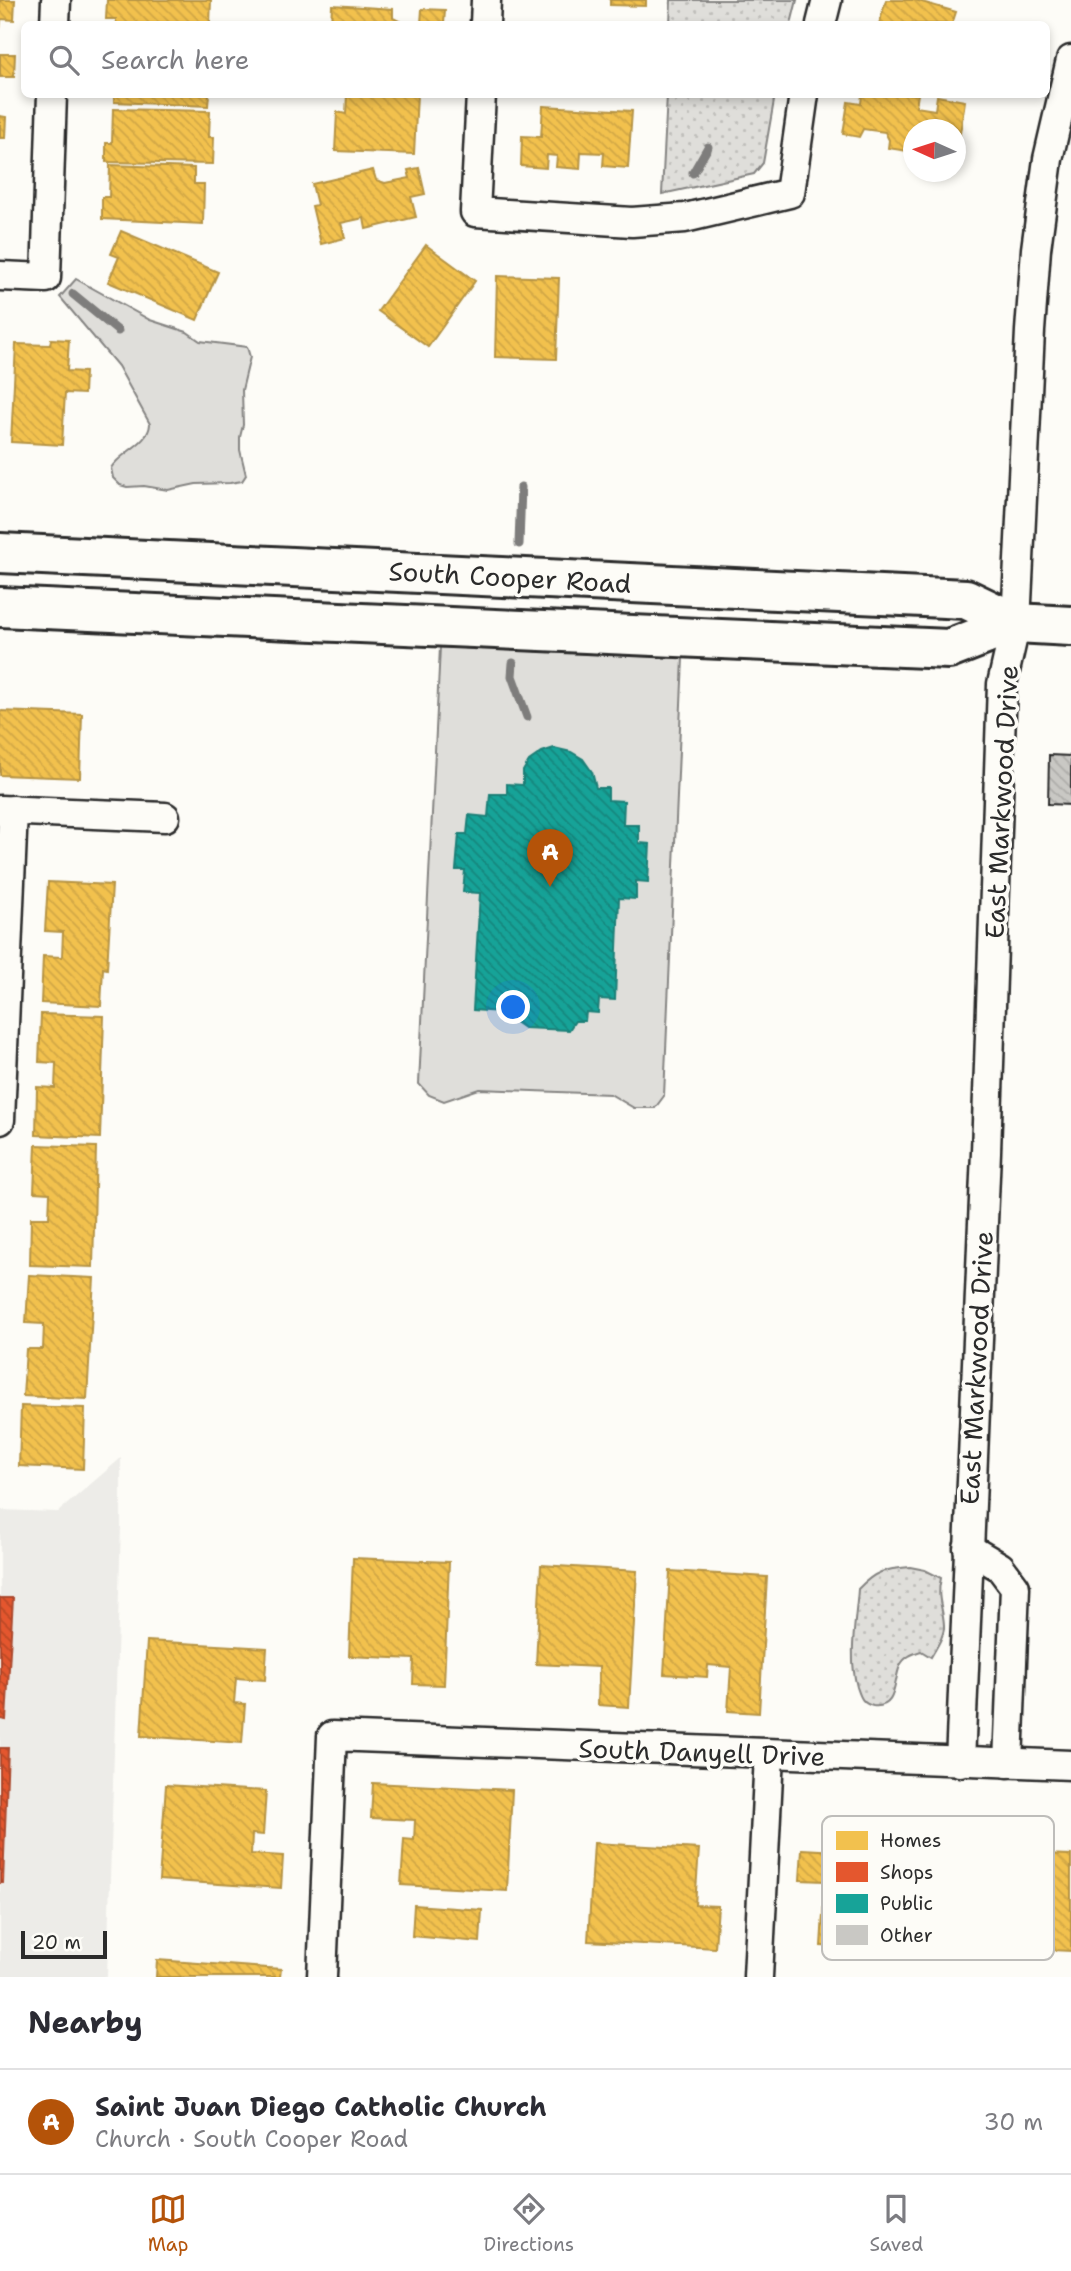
<!DOCTYPE html>
<html lang="en">
<head>
<meta charset="utf-8">
<style>
  :root { --surface:#fff; --page:#f7f7f7; --text:#2b2b33; --muted:#7c7c81; --line:#e1e1e2; --accent:#b45309 }
  body { margin:0; font-family:"Shantell Sans",sans-serif; background:var(--page); color:var(--text) }
  .compass { position:absolute; left:903px; top:119px; width:63px; height:63px; border-radius:50%; background:var(--surface); box-shadow:0 4px 10px #0003; rotate:273deg }
  .scale { position:absolute; left:21px; bottom:18px; width:86px; box-sizing:border-box; padding-left:7px; border:4px solid #2b2b2b; border-top:0; font-size:19px; line-height:24px; white-space:nowrap; color:#2b2b2b; -webkit-text-stroke:5px #fdfcf7; paint-order:stroke }
  .you { position:absolute; left:514px; top:1008px; width:24px; height:24px; margin:-18px; border:5px solid #fff; border-radius:50%; background:#1a73e8; box-shadow:0 0 0 10px #1a73e833 }
  .badge { display:grid; place-items:center; width:46px; height:46px; border-radius:50%; background:var(--accent); color:#fff; font-size:23px; font-weight:700 }
  .pin { position:absolute; translate:-50% -58px; filter:drop-shadow(0 2px 4px #0008) }
  .pin::after { content:''; position:absolute; top:37px; width:24px; height:21px; background:inherit; clip-path:polygon(0 0,100% 0,50% 100%) }
  .list { margin:0; padding:0; list-style:none }
  h2 { display:flex; justify-content:space-between; align-items:center; height:91px; margin:0; padding:0 28px; font-size:30px }
  h2 small { font-size:23px; font-weight:400; color:var(--muted) }
  .list li { display:grid; grid-template-columns:46px 1fr auto; gap:21px; align-items:center; box-sizing:border-box; height:105px; padding:0 28px; border-top:2px solid var(--line) }
  .list b { display:block; font-size:26px; white-space:nowrap }
  .list p { margin:0; font-size:23px; white-space:nowrap; color:var(--muted) }
  .list em { font-size:23px; font-style:normal; color:var(--muted) }
  .icon { flex:none; width:38px; height:38px; fill:none; stroke:currentColor; stroke-width:2; stroke-linecap:round; stroke-linejoin:round }
  .map { position:relative; flex:none; width:1071px; height:1977px; overflow:hidden }
  .search { position:absolute; background:var(--surface); box-shadow:0 4px 10px #0003; left:21px; right:21px; top:21px; height:77px; display:flex; align-items:center; gap:18px; box-sizing:border-box; padding:0 24px; border-radius:10px; color:var(--muted); font-size:26px }
  .sheet { height:196px; background:var(--surface) }
  nav { display:flex; justify-content:space-around; align-items:center; box-sizing:border-box; height:98px; border-top:2px solid var(--line); background:var(--surface); font-size:19px; color:var(--muted) }
  nav a { display:grid; justify-items:center; gap:4px }
  nav .on { color:var(--accent) }
  .map>svg:first-child { display:block }
</style>
</head>
<body>
<div class="map">
<svg width="1071" height="1977" viewBox="0 0 1071 1977">
  <defs>
    <pattern id="park-dots" width="8" height="8" patternUnits="userSpaceOnUse" patternTransform="scale(1.75)"><rect width="8" height="8" fill="#dfdeda"/><path d="M2 2h.1M6 6h.1" fill="none" stroke="#c0bfbb" stroke-width="1.8" stroke-linecap="round"/></pattern>
    <pattern id="homes-back-hatch" width="6" height="6" patternUnits="userSpaceOnUse" patternTransform="scale(1.75)"><rect width="6" height="6" fill="#f2c14e"/><path d="M-1 5l2 2M0 0l6 6M5-1l2 2" fill="none" stroke="#d0a644"/></pattern>
    <pattern id="shops-back-hatch" width="6" height="6" patternUnits="userSpaceOnUse" patternTransform="scale(1.75)"><rect width="6" height="6" fill="#e4572e"/><path d="M-1 5l2 2M0 0l6 6M5-1l2 2" fill="none" stroke="#b94827"/></pattern>
    <pattern id="public-back-hatch" width="6" height="6" patternUnits="userSpaceOnUse" patternTransform="scale(1.75)"><rect width="6" height="6" fill="#17a398"/><path d="M-1 5l2 2M0 0l6 6M5-1l2 2" fill="none" stroke="#15857c"/></pattern>
    <pattern id="building-back-hatch" width="6" height="6" patternUnits="userSpaceOnUse" patternTransform="scale(1.75)"><rect width="6" height="6" fill="#c9c8c4"/><path d="M-1 5l2 2M0 0l6 6M5-1l2 2" fill="none" stroke="#adaca9"/></pattern>
  </defs>
  <rect width="100%" height="100%" fill="#fdfcf7"/>
  <filter id="ink" filterUnits="userSpaceOnUse"><feTurbulence type="fractalNoise" baseFrequency=".0143" numOctaves="2"/><feDisplacementMap in="SourceGraphic" scale="14" xChannelSelector="R" yChannelSelector="G"/><feConvolveMatrix kernelMatrix="1 2 1 2 8 2 1 2 1" color-interpolation-filters="sRGB"/></filter>
  <g filter="url(#ink)">
    <!-- built -->
    <path fill="#edece8" d="M121,1458V1526L107,1977H0V1510L58,1512Z"/>
    <!-- grass -->
    <g fill="#dfdeda" stroke="#858482" stroke-width="2">
      <path d="M76,279L150,320L187,332L200,341L247,347L250,357L242,390L243,425L240,437V450L246,475L242,481L230,483L196,484L168,490L144,486L127,487L120,485L113,478L111,468C120,452 149,444 150,424L118,366L60,297Z"/>
      <path d="M440,647L683,658L664,1096L655,1108H634L610,1094L479,1089L444,1101L429,1095L419,1084Z"/>
    </g>
    <!-- park -->
    <g fill="url(#park-dots)" stroke="#858482" stroke-width="2">
      <path d="M671,0H797L791,24H670Z"/>
      <path d="M667,95H775L763,163L754,174L662,194Z"/>
      <path d="M910,1567L925,1570L941,1578C936,1599 943,1606 944,1625C945,1635 936,1648 931,1657L921,1651C912,1654 904,1657 900,1666C893,1681 898,1709 873,1706C862,1704 860,1696 857,1687C848,1656 856,1621 858,1589C875,1571 885,1569 910,1567Z"/>
    </g>
    <!-- homes -->
    <g fill="url(#homes-back-hatch)" stroke="#b69444" stroke-width="2">
      <path d="M0,0H15L14,20L1,19L0,30Z"/>
      <path d="M107,0H211L210,24H116V19H106Z"/>
      <path d="M610,0H646V6L610,5Z"/>
      <path d="M886,0H915L956,12L952,24H879Z"/>
      <path d="M332,5L393,9V18L403,23L421,24L422,9L445,10L444,24H331Z"/>
      <path d="M0,54H15L14,77H0Z"/>
      <path d="M114,94H209L208,106L114,102Z"/>
      <path d="M347,94H417L414,154L335,151L337,112L346,114Z"/>
      <path d="M862,94H918L916,107L935,110L937,96L965,101L956,159V130H914V152L888,148L889,140L885,132L863,129L859,137L843,134L848,102L861,104Z"/>
      <path d="M543,106L632,111L628,168L603,166L604,153L581,152L580,169L556,167L557,156L547,155L546,168L521,166L522,136L541,137Z"/>
      <path d="M113,109L210,111L209,137H214L213,164L106,162V143H112Z"/>
      <path d="M0,116L6,117L5,138H0Z"/>
      <path d="M110,165L194,168V184H204L203,224L102,219V197H109Z"/>
      <path d="M419,168L425,194L411,197L416,217L366,229L364,218L341,223L345,238L321,244L312,206L317,205L312,184L373,170L376,180L385,183L410,178L408,170Z"/>
      <path d="M121,231L218,272L197,320L108,282L119,257L111,254Z"/>
      <path d="M426,245L475,281L428,347L378,311Z"/>
      <path d="M497,276L559,278L556,359L495,357Z"/>
      <path d="M51,339L69,340L67,371L85,372L84,394L65,393L62,445L11,442L16,344L50,345Z"/>
      <path d="M0,711L82,714L80,778L0,775Z"/>
      <path d="M48,882L112,885L107,969L103,968L101,1006L41,1003L43,956L62,957L63,932L45,931Z"/>
      <path d="M41,1014L104,1016L100,1138L36,1135L37,1087L55,1088L56,1063L39,1062Z"/>
      <path d="M36,1145L96,1147L93,1267L30,1265L31,1218H49L50,1193L34,1192Z"/>
      <path d="M29,1275L94,1278L87,1399L23,1396L26,1349H43L44,1324L26,1323Z"/>
      <path d="M21,1406L85,1408L83,1469L19,1466Z"/>
      <path d="M353,1558L449,1562L444,1685L413,1684L414,1659L349,1656Z"/>
      <path d="M541,1565L637,1571L629,1707L598,1705L599,1667L536,1664Z"/>
      <path d="M670,1571L767,1577L759,1713L728,1711L731,1667L708,1665L707,1677L664,1674Z"/>
      <path d="M147,1641L267,1648L265,1680L236,1678L234,1703L245,1704L242,1743L141,1736Z"/>
      <path d="M373,1783L512,1790L507,1891L401,1885L404,1839L414,1840L415,1820L371,1818Z"/>
      <path d="M166,1785L266,1791L263,1835L252,1834L251,1854L283,1856L281,1888L159,1880Z"/>
      <path d="M594,1843L699,1849L695,1905L718,1906L715,1948L588,1941Z"/>
      <path d="M802,1849L925,1856L919,1951L821,1946L825,1881L800,1880Z"/>
      <path d="M1011,1853L1071,1855V1951L1006,1948Z"/>
      <path d="M414,1905L482,1910L480,1942L412,1936Z"/>
      <path d="M157,1960L281,1969L280,1977H156Z"/>
    </g>
    <!-- shops -->
    <g fill="url(#shops-back-hatch)" stroke="#ac4a2d" stroke-width="2">
      <path d="M0,1598H13L6,1720L0,1719Z"/>
      <path d="M0,1748H8L3,1883H0Z"/>
    </g>
    <!-- public -->
    <path fill="url(#public-back-hatch)" stroke="#1d7f77" stroke-width="2" d="M554,748L571,752L583,759L592,772L596,788H608V800L624,801L623,825H639V843L650,844L648,882L636,881V899L619,898L615,1000L599,999L598,1013L586,1012L585,1021H575L569,1030L524,1028L501,1012L473,1010L480,893L463,892L465,870H456L459,834H467L469,815L488,817L490,794H507V784L523,785V771L529,761L542,752Z"/>
    <g fill="none" stroke-linecap="round" stroke-linejoin="round">
      <!-- stream -->
      <g stroke="#7e7d7b" stroke-width="9">
        <path d="M693,173L708,147"/>
        <path d="M73,294L118,331"/>
        <path d="M519,544L521,487"/>
        <path d="M513,663L512,676L527,717"/>
      </g>
    </g>
    <!-- building -->
    <path fill="url(#building-back-hatch)" stroke="#2b2b2b" stroke-width="2" d="M1049,755L1071,756V805L1048,804Z"/>
    <g fill="none" stroke-linecap="round" stroke-linejoin="round">
      <defs>
        <g id="street">
          <path d="M55,24L56,0"/>
          <path d="M485,24L486,0"/>
          <path d="M821,24L827,0"/>
          <path d="M481,94L475,212L632,222L685,218L790,193L804,94"/>
          <path d="M0,276L46,278L52,94"/>
          <path d="M0,810L165,817"/>
          <path d="M0,1120L13,810"/>
          <path d="M968,1548L1000,1567L1015,1587L1008,1763"/>
          <path d="M960,1762L986,1152L1002,684L1016,623L1030,331L1036,249L1048,159L1071,60"/>
          <path d="M322,1977L332,1736L1071,1765"/>
          <path d="M758,1977L769,1755"/>
        </g>
        <g id="secondary">
          <path d="M0,553L966,599L1016,623L1071,626"/>
          <path d="M0,607L949,649L1016,623"/>
        </g>
      </defs>
      <!-- street casing -->
      <use href="#street" stroke="#2b2b2b" stroke-width="33"/>
      <!-- secondary casing -->
      <use href="#secondary" stroke="#2b2b2b" stroke-width="44"/>
      <!-- street -->
      <use href="#street" stroke="#fdfcf7" stroke-width="28"/>
      <!-- secondary -->
      <use href="#secondary" stroke="#fdfcf7" stroke-width="38"/>
    </g>
  </g>
  <g text-anchor="middle" dominant-baseline="central" stroke-width="7" stroke-linejoin="round" paint-order="stroke">
    <!-- street labels -->
    <g font-size="26" fill="#2b2b2b" stroke="#fdfcf7">
      <text transform="translate(510 577) rotate(3)">South Cooper Road</text>
      <text transform="translate(1001 802) rotate(-87)">East Markwood Drive</text>
      <text transform="translate(976 1368) rotate(-87)">East Markwood Drive</text>
      <text transform="translate(702 1752) rotate(2)">South Danyell Drive</text>
    </g>
  </g>
  <!-- legend -->
  <rect x="822" y="1816" width="232" height="144" rx="10" fill="#fdfcf7" stroke="#bebdba" stroke-width="2"/>
  <rect x="836" y="1831" width="32" height="19" fill="#f2c14e"/>
  <rect x="836" y="1862" width="32" height="20" fill="#e4572e"/>
  <rect x="836" y="1894" width="32" height="19" fill="#17a398"/>
  <rect x="836" y="1925" width="32" height="20" fill="#c9c8c4"/>
  <g font-size="19" fill="#2b2b2b">
    <text x="880" y="1847">Homes</text>
    <text x="880" y="1879">Shops</text>
    <text x="880" y="1910">Public</text>
    <text x="880" y="1942">Other</text>
  </g>
</svg>
<svg class="compass" viewBox="-18 -18 36 36"><path d="M0-13l5 13h-10z" fill="#e53935"/><path d="M0 13l5-13h-10z" fill="#7c7c81"/></svg>
<div class="scale">20 m</div>
<div class="you"></div>
<div class="pin badge" style="left:550px;top:887px">A</div>
<div class="search"><svg class="icon" aria-label="search" viewBox="0 0 24 24"><circle cx="10" cy="10" r="6"/><path d="M15 15l6 6"/></svg>Search here</div>
</div>
<section class="sheet">
<h2>Nearby<small></small></h2>
<ul class="list">
<li><span class="badge">A</span><div><b>Saint Juan Diego Catholic Church</b><p>Church · South Cooper Road</p></div><em>30 m</em></li>
</ul>
</section>
<nav>
<a class="on"><svg class="icon" aria-label="map" viewBox="0 0 24 24"><path d="M3 6l6-2 6 2 6-2v14l-6 2-6-2-6 2zM9 4v14M15 6v14"/></svg>Map</a>
<a><svg class="icon" aria-label="directions" viewBox="0 0 24 24"><path d="M12 3l9 9-9 9-9-9zM9 14v-3h6M13 9l2 2-2 2"/></svg>Directions</a>
<a><svg class="icon" aria-label="saved" viewBox="0 0 24 24"><path d="M7 4h10v16l-5-4-5 4z"/></svg>Saved</a>
</nav>
</body>
</html>
